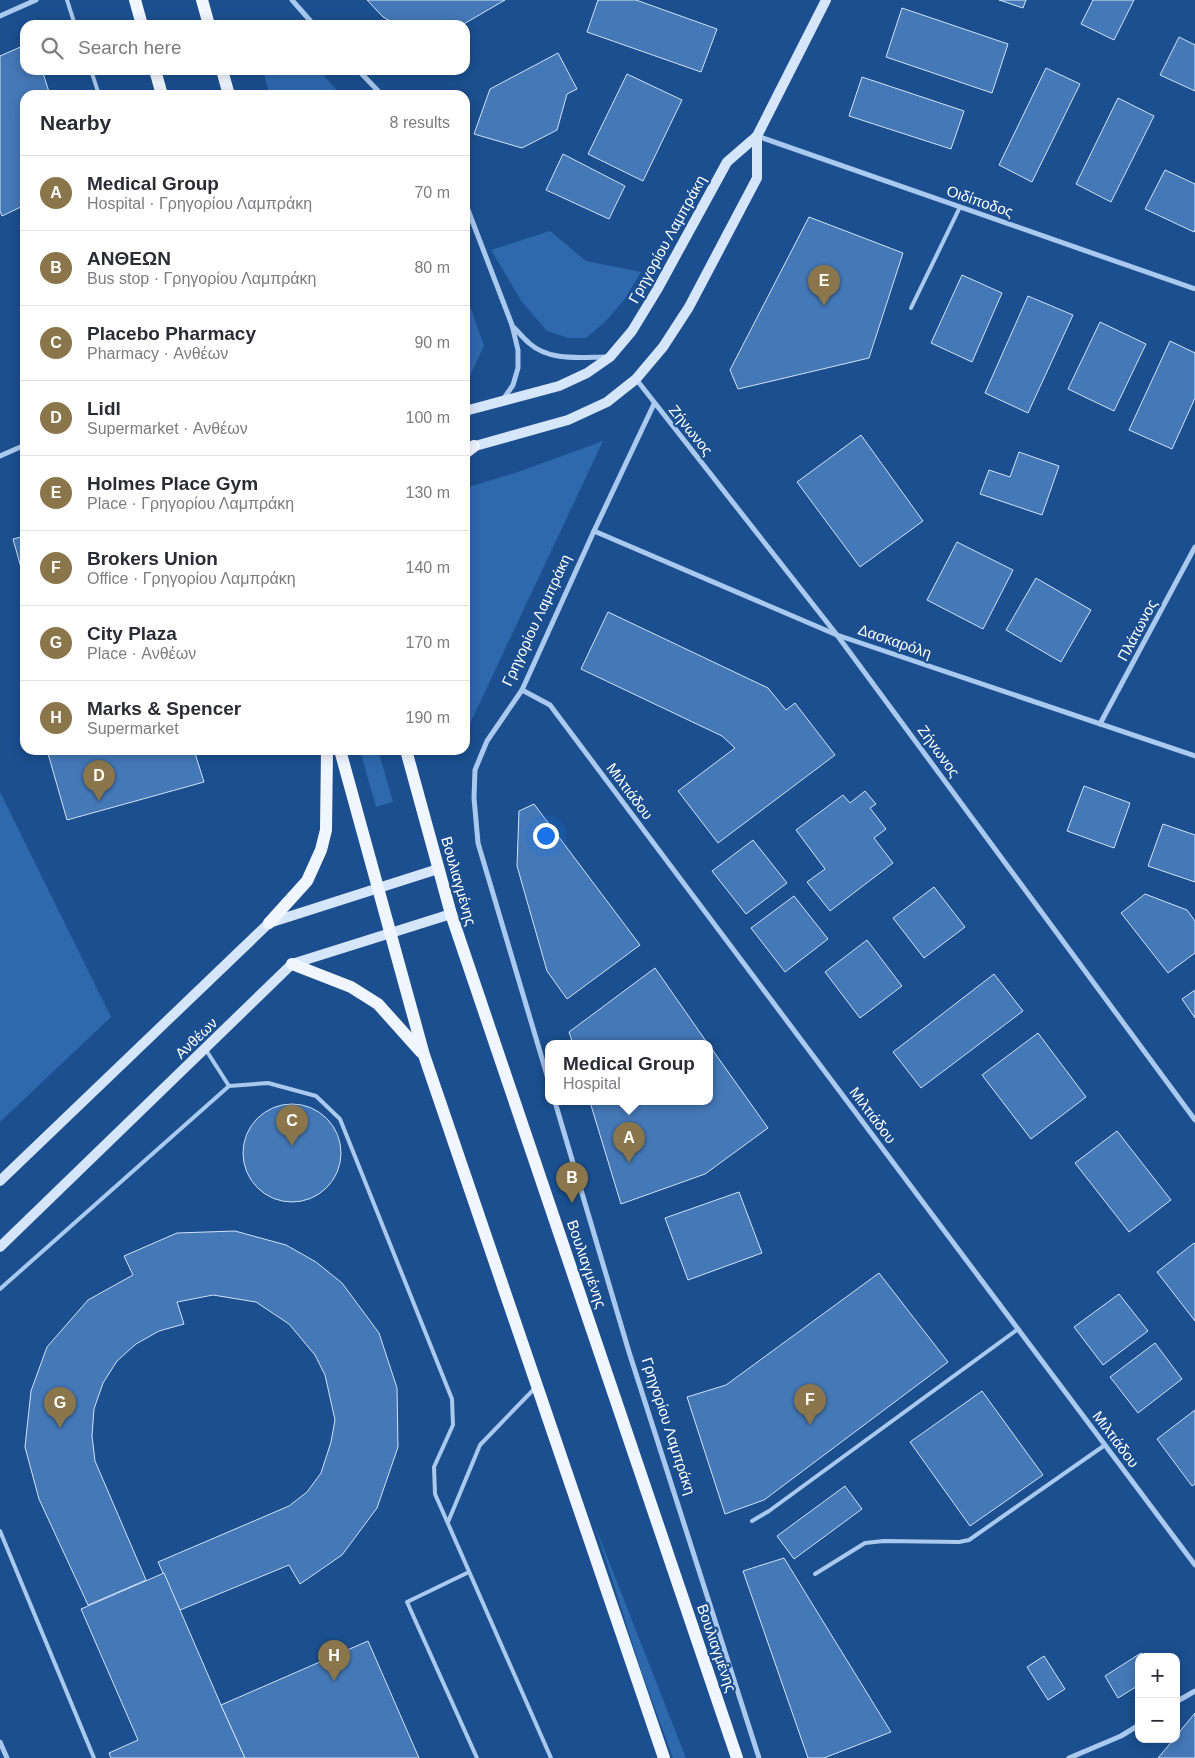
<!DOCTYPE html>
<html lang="en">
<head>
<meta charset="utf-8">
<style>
  :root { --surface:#fff; --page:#f2f2f3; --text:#2b2b33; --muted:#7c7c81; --line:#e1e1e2; --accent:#8a764a }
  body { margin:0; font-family:Arial,sans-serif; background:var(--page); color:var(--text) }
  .controls { position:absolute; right:15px; bottom:15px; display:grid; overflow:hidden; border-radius:10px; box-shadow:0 2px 12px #0003 }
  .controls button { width:45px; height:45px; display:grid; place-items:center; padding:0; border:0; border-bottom:1px solid var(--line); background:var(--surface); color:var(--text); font:25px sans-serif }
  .you { position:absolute; left:545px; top:835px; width:18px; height:18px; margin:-12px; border:4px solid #fff; border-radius:50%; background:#1a73e8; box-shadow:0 0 0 8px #1a73e833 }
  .badge { display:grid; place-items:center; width:32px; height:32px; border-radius:50%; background:var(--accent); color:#fff; font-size:16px; font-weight:700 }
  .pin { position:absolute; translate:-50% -41px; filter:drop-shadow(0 1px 2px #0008) }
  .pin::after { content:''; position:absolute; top:26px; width:18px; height:15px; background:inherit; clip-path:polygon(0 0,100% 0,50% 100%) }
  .popup { position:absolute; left:545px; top:1040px; width:168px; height:65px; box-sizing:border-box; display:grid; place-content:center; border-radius:10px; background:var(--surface); filter:drop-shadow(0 1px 4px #0005); font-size:16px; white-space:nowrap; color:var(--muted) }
  .popup b { font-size:19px; color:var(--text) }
  .popup::after { content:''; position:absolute; left:50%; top:100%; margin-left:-10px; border:10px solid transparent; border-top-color:var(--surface) }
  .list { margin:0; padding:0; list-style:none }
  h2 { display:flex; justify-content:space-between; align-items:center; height:65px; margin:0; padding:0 20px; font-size:21px }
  h2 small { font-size:16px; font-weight:400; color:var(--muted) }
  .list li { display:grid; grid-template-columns:32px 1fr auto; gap:15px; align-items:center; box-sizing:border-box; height:75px; padding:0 20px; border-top:1px solid var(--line) }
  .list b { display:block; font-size:19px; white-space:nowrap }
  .list p { margin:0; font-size:16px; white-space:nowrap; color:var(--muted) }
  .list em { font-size:16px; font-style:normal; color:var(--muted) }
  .icon { flex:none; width:28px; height:28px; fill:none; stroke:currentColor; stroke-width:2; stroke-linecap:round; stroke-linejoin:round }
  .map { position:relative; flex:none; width:1195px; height:1758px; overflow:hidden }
  .search { position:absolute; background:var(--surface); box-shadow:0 2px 12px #0003; left:20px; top:20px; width:450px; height:55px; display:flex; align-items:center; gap:12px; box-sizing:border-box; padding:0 18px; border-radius:15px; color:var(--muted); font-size:19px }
  .panel { position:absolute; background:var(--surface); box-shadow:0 2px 12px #0003; left:20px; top:90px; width:450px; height:665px; border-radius:15px }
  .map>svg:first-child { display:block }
</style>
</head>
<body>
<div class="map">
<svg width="1195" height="1758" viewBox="0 0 1195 1758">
  <rect width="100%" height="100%" fill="#1b4f8f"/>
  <!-- green -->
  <g fill="#2e69ad">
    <path d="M265,70H319L341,95H270L263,71Z"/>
    <path d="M550,231L586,261L641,272L624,300L605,322L586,338H568L547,331L522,302L491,250Z"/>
    <path d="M465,291L484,346L469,378L465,379Z"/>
    <path d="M603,441L465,734V488L518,472Z"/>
    <path d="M360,750H378L393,802L376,807Z"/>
    <path d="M0,792L111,1017L0,1122Z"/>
    <path d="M595,1526L686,1758H673L642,1673Z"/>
  </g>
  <!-- building -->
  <g fill="#4478b7" stroke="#cfe3fa">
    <path d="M367,0H505L462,25H397L383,17Z"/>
    <path d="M598,0H636L717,29L701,72L587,32Z"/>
    <path d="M999,0H1026L1023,8Z"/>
    <path d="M1093,0H1134L1114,40L1081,24Z"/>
    <path d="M902,8L1008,44L992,93L886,57Z"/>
    <path d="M1179,37L1195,45V91L1160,75Z"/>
    <path d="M25,45V70H42L50,95H25V205L2,216L0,211V56Z"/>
    <path d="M558,53L577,89L567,94L557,130L522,148L474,134L490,89Z"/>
    <path d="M1046,68L1080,84L1032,182L999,165Z"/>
    <path d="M627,74L682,100L643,181L588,154Z"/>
    <path d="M862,77L964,111L951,149L849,116Z"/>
    <path d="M1118,98L1154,116L1111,202L1076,184Z"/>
    <path d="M563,154L625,186L609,219L546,190Z"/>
    <path d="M1165,170L1195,184V229L1194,232L1145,209Z"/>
    <path d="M809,217L903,253L869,358L738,389L730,370Z"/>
    <path d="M962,275L1002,293L972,362L931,343Z"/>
    <path d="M1028,296L1073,315L1028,413L985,393Z"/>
    <path d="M1100,322L1146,344L1114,411L1068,389Z"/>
    <path d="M1170,341L1195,353V398L1172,449L1129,430Z"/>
    <path d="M861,435L923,521L860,567L797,482Z"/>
    <path d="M1019,452L1059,466L1042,515L980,494L989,470L1010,477Z"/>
    <path d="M25,536V582L13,539Z"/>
    <path d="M957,542L1013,570L983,629L927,600Z"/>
    <path d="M1036,578L1091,610L1061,662L1006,630Z"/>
    <path d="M608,612L768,688L786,710L795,703L835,755L718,843L678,791L735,748L722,736L581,669Z"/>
    <path d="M47,750H194L204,782L67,820Z"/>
    <path d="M1084,786L1130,803L1114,848L1067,831Z"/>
    <path d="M865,791L876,804L870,808L886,829L874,838L893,863L830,911L807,882L825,869L796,830L843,795L850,803Z"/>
    <path d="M534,804L640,945L567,999L547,971L517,866L519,811Z"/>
    <path d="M1163,824L1195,835V882L1148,866Z"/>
    <path d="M753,840L787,883L746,914L712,871Z"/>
    <path d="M934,887L965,927L924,958L893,918Z"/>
    <path d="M1145,894L1187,910L1195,921V953L1168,973L1121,913Z"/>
    <path d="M794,896L828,939L785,972L751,928Z"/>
    <path d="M867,940L902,986L860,1018L825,972Z"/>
    <path d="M655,968L708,1044H573L569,1032Z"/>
    <path d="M994,974L1023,1011L921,1088L893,1052Z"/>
    <path d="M1195,990V1018L1182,999Z"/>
    <path d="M1038,1033L1086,1097L1031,1139L982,1075Z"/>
    <path d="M709,1045L768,1128L705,1174L621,1204L590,1102H709Z"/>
    <circle cx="292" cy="1153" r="49"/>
    <path d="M1117,1131L1171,1200L1129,1232L1075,1163Z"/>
    <path d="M739,1192L762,1253L688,1280L665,1218Z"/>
    <path d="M235,1231L286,1245L316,1262L342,1283L379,1333L397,1388L398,1447L377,1508L342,1555L300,1584L289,1565L180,1610L158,1562L289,1506L307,1492L321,1473L331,1442L335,1420L325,1375L315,1355L289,1324L256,1302L213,1295L177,1302L184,1324L159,1331L136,1344L117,1361L103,1383L94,1409L92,1436L95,1461L146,1580L88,1605L39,1499L25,1447L31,1391L47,1347L88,1300L133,1275L124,1256L177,1233Z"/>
    <path d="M1194,1243L1195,1244V1321L1157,1272Z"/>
    <path d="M879,1273L948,1362L764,1500L725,1514L687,1397L726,1385Z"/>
    <path d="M1119,1294L1148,1331L1103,1365L1074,1327Z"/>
    <path d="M1155,1343L1182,1379L1138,1413L1110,1377Z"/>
    <path d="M982,1391L1043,1475L970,1526L910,1442Z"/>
    <path d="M1195,1410V1484L1192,1486L1157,1439Z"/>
    <path d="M845,1486L862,1509L794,1559L777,1536Z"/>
    <path d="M784,1558L891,1732L824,1758H808L743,1571Z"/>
    <path d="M164,1573L221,1705L245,1758H111L109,1753L138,1740L81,1609Z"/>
    <path d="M368,1641L419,1758H245L221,1705Z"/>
    <path d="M1141,1653L1144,1657H1139V1685L1118,1698L1105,1676Z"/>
    <path d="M1044,1656L1065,1689L1048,1700L1027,1667Z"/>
    <path d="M1195,1713V1758H1158L1174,1739H1176V1736Z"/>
  </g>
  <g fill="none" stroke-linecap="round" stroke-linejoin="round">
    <!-- service -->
    <g stroke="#a9c9ee" stroke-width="4">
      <path d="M67,0L75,25"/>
      <path d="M91,70L99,95"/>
      <path d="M911,308L960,207"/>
      <path d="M206,1050L229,1086"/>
      <path d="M0,1289L229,1086L268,1083L316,1096L340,1119L452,1399L453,1425L434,1467L435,1494L551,1758"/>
      <path d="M752,1521L769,1511L1018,1329"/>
      <path d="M448,1522L480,1445L535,1388"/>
      <path d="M0,1531L94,1758"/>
      <path d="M469,1572L407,1602L477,1758"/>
      <path d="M815,1574L865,1543L884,1541L959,1542L969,1540L1105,1445"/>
    </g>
    <!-- minor -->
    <g stroke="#a9c9ee" stroke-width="5">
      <path d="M292,0L314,25"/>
      <path d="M0,16L36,0"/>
      <path d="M358,70L382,95"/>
      <path d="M757,136L1195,289"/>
      <path d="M465,202L512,325L518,350V368L513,385L502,401"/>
      <path d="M512,326C518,331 523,338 529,343C550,362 581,357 608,357"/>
      <path d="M636,379L837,635L1195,1120"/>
      <path d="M0,456L25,445"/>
      <path d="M594,531L837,635L1195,756"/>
      <path d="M522,690L550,705L1195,1565"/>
      <path d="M1100,724L1195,547"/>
      <path d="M549,1082L478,843L474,798L475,770L487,741L522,690L594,531L654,404"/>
      <path d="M555,1102L629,1352L759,1758"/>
      <path d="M1176,1702L1195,1691"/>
      <path d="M0,1742L7,1758"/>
      <path d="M1069,1758L1121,1736L1139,1725"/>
    </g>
    <!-- secondary -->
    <g stroke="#d6e6fa" stroke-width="10">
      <path d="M465,411L559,386L587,373L610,357L632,331L657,290L727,162L757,136L826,0"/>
      <path d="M468,448L568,420L607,402L636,379L663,347L689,307L757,178V136"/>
      <path d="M0,1181L269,923L438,869"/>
      <path d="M0,1247L292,964L451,914"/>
    </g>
    <!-- primary -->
    <g stroke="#f0f6ff" stroke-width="12">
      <path d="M135,0L142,25"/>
      <path d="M202,0L209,25"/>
      <path d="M155,70L162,95"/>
      <path d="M222,70L229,95"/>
      <path d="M465,453L474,446"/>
      <path d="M340,750L424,1055L664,1758"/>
      <path d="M406,750L451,914L737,1758"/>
      <path d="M269,923L307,881L321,850L326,830L327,750"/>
      <path d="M292,964L351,987L378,1004L421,1052"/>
    </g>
  </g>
  <g text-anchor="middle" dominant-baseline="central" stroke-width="4.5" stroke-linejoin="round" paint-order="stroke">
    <!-- street labels -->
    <g font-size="15" fill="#fff" stroke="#1b4f8f">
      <text transform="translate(980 201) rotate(19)">Οιδίποδος</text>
      <text transform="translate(667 239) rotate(-61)">Γρηγορίου Λαμπράκη</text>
      <text transform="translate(691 430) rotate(51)">Ζήνωνος</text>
      <text transform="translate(536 620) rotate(-65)">Γρηγορίου Λαμπράκη</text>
      <text transform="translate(1137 630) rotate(-62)">Πλάτωνος</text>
      <text transform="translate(895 641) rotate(19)">Δασκαρόλη</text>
      <text transform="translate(939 751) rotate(54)">Ζήνωνος</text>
      <text transform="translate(630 791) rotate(53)">Μιλτιάδου</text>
      <text transform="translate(459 881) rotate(74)">Βουλιαγμένης</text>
      <text transform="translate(196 1038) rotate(-44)">Ανθέων</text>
      <text transform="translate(873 1115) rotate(53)">Μιλτιάδου</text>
      <text transform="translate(587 1264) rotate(71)">Βουλιαγμένης</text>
      <text transform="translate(669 1426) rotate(72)">Γρηγορίου Λαμπράκη</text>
      <text transform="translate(1116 1439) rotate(53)">Μιλτιάδου</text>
      <text transform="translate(717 1648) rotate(71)">Βουλιαγμένης</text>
    </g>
  </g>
</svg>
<div class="controls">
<button>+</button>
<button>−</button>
</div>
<div class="you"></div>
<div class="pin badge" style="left:629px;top:1163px">A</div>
<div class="popup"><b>Medical Group</b>Hospital</div>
<div class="pin badge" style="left:572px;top:1203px">B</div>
<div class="pin badge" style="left:292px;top:1146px">C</div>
<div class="pin badge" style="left:99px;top:801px">D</div>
<div class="pin badge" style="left:824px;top:306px">E</div>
<div class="pin badge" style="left:810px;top:1425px">F</div>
<div class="pin badge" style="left:60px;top:1428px">G</div>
<div class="pin badge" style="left:334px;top:1681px">H</div>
<div class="search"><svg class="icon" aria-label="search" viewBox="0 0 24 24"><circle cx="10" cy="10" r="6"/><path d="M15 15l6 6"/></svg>Search here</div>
<section class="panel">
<h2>Nearby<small>8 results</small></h2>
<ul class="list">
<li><span class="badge">A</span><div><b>Medical Group</b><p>Hospital · Γρηγορίου Λαμπράκη</p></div><em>70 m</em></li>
<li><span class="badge">B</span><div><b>ΑΝΘΕΩΝ</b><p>Bus stop · Γρηγορίου Λαμπράκη</p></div><em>80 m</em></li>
<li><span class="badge">C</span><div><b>Placebo Pharmacy</b><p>Pharmacy · Ανθέων</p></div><em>90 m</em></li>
<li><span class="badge">D</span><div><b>Lidl</b><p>Supermarket · Ανθέων</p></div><em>100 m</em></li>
<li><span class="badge">E</span><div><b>Holmes Place Gym</b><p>Place · Γρηγορίου Λαμπράκη</p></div><em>130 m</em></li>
<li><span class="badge">F</span><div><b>Brokers Union</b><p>Office · Γρηγορίου Λαμπράκη</p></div><em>140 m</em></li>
<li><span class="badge">G</span><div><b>City Plaza</b><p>Place · Ανθέων</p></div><em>170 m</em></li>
<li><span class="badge">H</span><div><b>Marks &amp; Spencer</b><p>Supermarket</p></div><em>190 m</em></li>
</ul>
</section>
</div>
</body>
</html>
